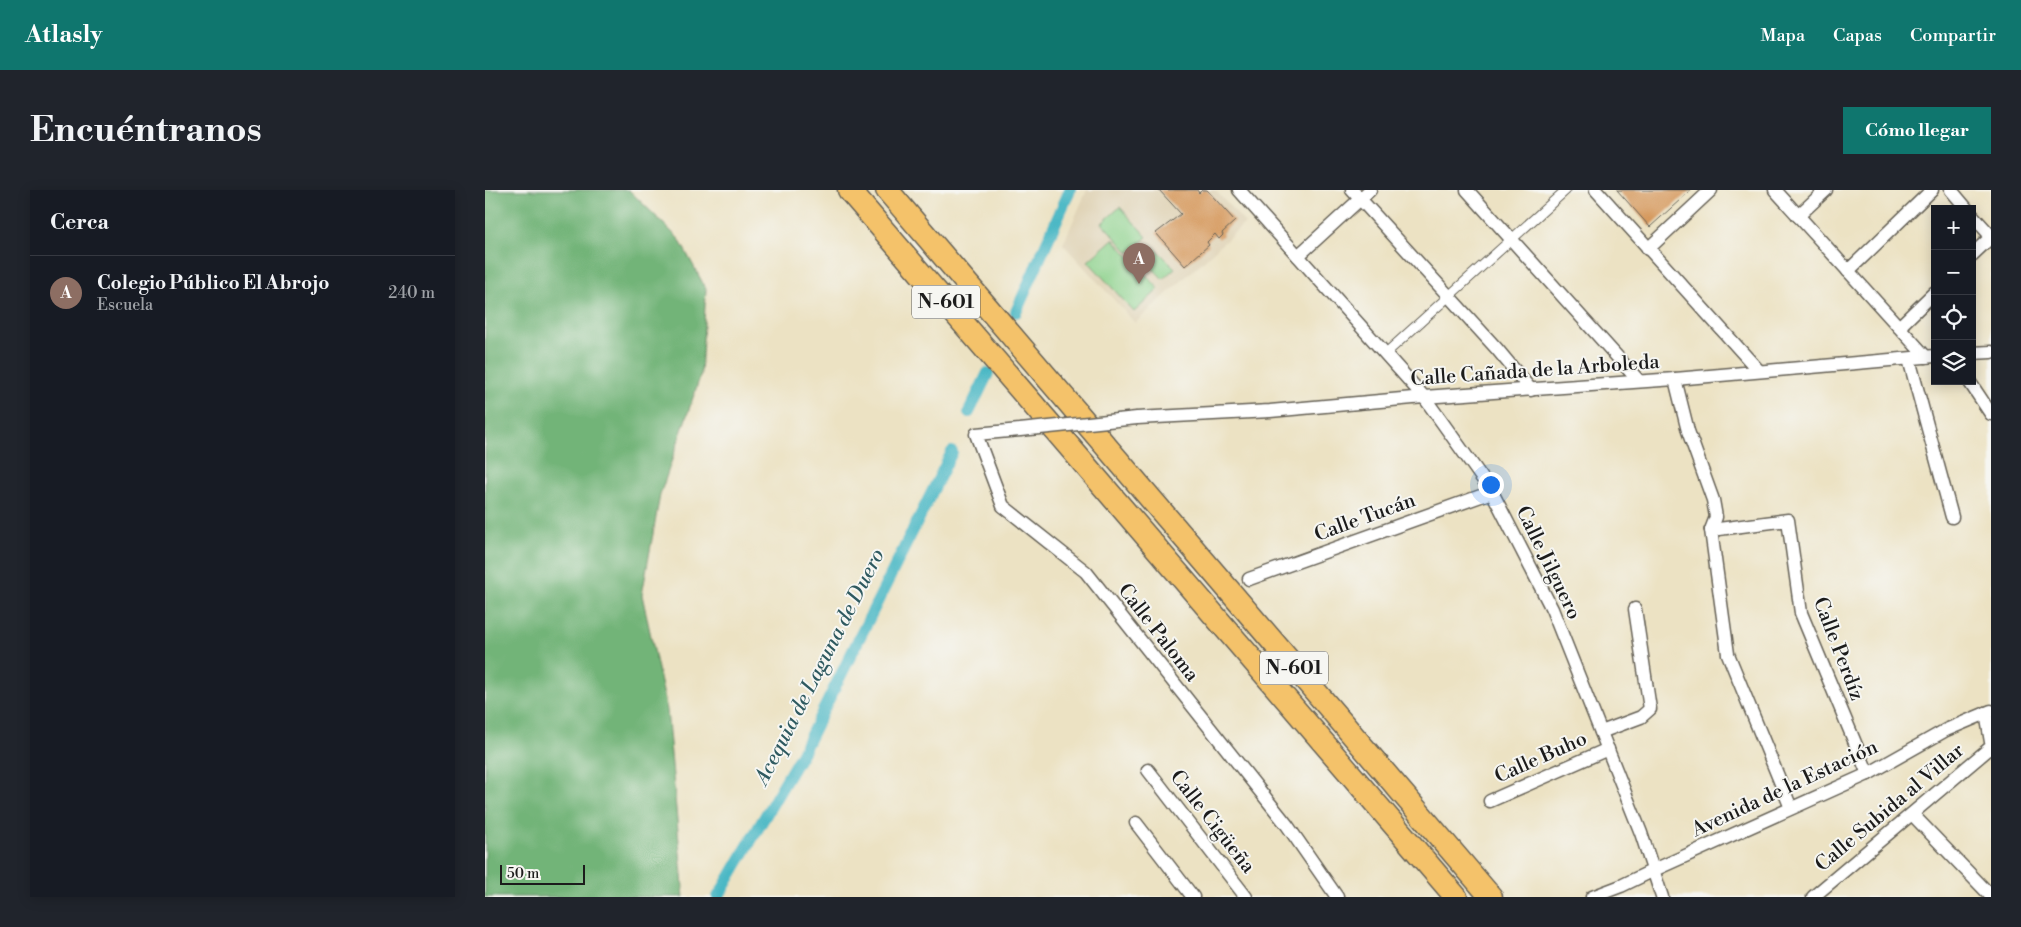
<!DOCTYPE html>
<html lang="es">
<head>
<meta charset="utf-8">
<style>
  :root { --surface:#171b24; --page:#20242c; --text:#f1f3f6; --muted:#9ea1a6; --line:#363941; --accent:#0f766e }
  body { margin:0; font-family:"Libre Bodoni",serif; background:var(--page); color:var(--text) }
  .controls { position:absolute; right:15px; top:15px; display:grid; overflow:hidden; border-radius:0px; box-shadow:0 2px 12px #0003 }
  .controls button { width:45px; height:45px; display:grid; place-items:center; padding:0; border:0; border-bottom:1px solid var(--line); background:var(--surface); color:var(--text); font:25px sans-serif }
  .scale { position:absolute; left:15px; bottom:12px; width:85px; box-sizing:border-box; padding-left:5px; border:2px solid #1c1c1c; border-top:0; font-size:14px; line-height:18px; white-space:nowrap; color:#1c1c1c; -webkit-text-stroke:4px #f6f6f2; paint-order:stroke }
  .you { position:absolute; left:1005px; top:294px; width:18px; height:18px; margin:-12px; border:4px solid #fff; border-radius:50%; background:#1a73e8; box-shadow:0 0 0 8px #1a73e833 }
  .badge { display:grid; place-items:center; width:32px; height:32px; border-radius:50%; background:var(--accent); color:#fff; font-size:16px; font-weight:700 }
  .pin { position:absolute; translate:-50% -41px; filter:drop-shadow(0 1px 2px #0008) }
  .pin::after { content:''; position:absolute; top:26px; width:18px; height:15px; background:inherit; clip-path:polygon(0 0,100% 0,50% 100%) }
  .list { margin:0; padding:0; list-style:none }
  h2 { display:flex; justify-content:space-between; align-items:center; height:65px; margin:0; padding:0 20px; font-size:21px }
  h2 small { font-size:16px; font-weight:400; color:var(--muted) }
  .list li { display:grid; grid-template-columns:32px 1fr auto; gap:15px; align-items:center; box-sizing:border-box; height:75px; padding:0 20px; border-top:1px solid var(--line) }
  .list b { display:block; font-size:19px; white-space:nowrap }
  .list p { margin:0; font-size:16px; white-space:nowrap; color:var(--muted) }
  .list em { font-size:16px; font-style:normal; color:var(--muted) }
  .icon { flex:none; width:28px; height:28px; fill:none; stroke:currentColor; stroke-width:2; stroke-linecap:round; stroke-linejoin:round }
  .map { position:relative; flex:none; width:1506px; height:707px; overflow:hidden; border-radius:0px }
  header { display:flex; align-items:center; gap:30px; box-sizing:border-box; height:70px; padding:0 25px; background:var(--accent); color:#fff }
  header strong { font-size:24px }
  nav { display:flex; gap:28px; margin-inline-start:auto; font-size:18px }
  .intro { display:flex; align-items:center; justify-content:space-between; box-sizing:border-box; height:120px; padding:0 30px }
  h1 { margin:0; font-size:35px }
  .button { padding:12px 22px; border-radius:0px; background:var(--accent); color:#fff; font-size:18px; font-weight:700 }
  main { display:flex; gap:30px; padding:0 30px }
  aside { flex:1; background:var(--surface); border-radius:0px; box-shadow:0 2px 12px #0003 }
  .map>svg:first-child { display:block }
</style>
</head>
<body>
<header>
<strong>Atlasly</strong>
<nav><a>Mapa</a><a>Capas</a><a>Compartir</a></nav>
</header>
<div class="intro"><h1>Encuéntranos</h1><a class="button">Cómo llegar</a></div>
<main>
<aside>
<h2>Cerca<small></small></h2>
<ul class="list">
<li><span class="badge" style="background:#8d6e63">A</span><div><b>Colegio Público El Abrojo</b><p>Escuela</p></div><em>240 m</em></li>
</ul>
</aside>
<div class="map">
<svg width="1506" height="707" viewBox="0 0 1506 707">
  <rect width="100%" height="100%" fill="#f6f6f2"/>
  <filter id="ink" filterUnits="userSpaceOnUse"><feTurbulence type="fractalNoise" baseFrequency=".02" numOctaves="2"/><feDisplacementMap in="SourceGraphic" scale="10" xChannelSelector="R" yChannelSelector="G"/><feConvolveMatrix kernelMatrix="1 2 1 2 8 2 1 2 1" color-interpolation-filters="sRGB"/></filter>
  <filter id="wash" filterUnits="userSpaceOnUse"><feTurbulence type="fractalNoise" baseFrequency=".0096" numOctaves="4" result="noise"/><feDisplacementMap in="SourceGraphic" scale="20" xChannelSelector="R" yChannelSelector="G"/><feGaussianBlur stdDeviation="1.12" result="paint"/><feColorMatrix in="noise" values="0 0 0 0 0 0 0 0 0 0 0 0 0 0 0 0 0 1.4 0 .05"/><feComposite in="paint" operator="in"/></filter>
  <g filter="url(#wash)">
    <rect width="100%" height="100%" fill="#ece2c3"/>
    <!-- built -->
    <path fill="#dfd2b4" d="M602,0H730L760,33L650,133L578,54Z"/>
    <!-- green -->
    <g fill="#8dd28c" stroke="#547754">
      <path d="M635,17L662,47L644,63L617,33Z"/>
      <path d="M628,49L674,99L649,122L603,71Z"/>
      <path d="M669,57L690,78L678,89L657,67Z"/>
    </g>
    <!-- forest -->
    <path fill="#72b478" stroke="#47684a" d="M0,0H144L194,49L221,99L216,184L175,305L157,405L182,520L199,707H0Z"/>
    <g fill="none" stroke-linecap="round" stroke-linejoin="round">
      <!-- canal -->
      <g stroke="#4bb8c5" stroke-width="12">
        <path d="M531,122L585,0"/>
        <path d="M484,222L503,183"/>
        <path d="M233,707L317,563L467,262"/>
      </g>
    </g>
    <g id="blocks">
      <!-- building -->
      <g fill="#d5985b">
        <path d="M674,0H712L714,3L717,0H722L750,31L737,43L738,45L734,49L730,44L722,52L724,55L700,76L671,43L696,24Z"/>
        <path d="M1132,0H1206L1165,37Z"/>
      </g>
    </g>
  </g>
  <g filter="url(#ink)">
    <use href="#blocks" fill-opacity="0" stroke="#656156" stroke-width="1"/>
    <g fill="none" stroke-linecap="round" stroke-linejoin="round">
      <defs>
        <path id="pedestrian" d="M900,164L1081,0"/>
        <g id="minor">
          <path d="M754,0L939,207L1007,302L1067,419L1156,643L1177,707"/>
          <path d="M867,0L1012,159L1046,200"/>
          <path d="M982,0L1154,191"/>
          <path d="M1111,0L1274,181"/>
          <path d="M1290,0L1441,167"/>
          <path d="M1466,0L1482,19"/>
          <path d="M1487,25L1506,46"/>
          <path d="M1313,26L1341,0"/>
          <path d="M1163,59L1226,0"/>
          <path d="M1487,65L1506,47"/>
          <path d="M813,66L885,0"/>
          <path d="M1363,81L1447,0"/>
          <path d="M1414,137L1450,102"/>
          <path d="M1487,163L1506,162"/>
          <path d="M1424,169L1467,327"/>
          <path d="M1190,189L1203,241L1228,310L1231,327L1226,340"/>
          <path d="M1484,191L1506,224"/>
          <path d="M652,228L785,221L939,207L1190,189L1450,166"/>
          <path d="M535,240L491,244L518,316L601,382L802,635L852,707"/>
          <path d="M1226,340L1303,330L1316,423L1383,584"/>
          <path d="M1226,340L1243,464L1306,618"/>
          <path d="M764,389L1007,302"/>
          <path d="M1501,523L1506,552"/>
          <path d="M1116,542L1156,527L1165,519L1150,419"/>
          <path d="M663,580L761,707"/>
          <path d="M1005,611L1123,559"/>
          <path d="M1427,624L1506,706"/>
          <path d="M651,633L708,707"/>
          <path d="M1107,707L1136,696L1169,680L1383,584L1461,540L1506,521"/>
          <path d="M1328,707L1506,557"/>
        </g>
        <g id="motorway">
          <path d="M364,0L971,707"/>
          <path d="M402,0L1006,707"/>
        </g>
      </defs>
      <!-- pedestrian casing -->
      <use href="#pedestrian" stroke="#656156" stroke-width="11"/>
      <!-- minor casing -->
      <use href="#minor" stroke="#656156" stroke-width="15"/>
      <!-- motorway casing -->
      <use href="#motorway" stroke="#656156" stroke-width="25"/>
      <!-- pedestrian -->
      <use href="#pedestrian" stroke="#fff" stroke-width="9"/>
      <!-- minor -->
      <use href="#minor" stroke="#fff" stroke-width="12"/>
      <!-- motorway -->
      <use href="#motorway" stroke="#f4c26a" stroke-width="22"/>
      <defs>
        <path id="minor-bridge" d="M535,240L652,228"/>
      </defs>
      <!-- minor-bridge casing -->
      <use href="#minor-bridge" stroke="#656156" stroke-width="15" stroke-linecap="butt"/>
      <!-- minor-bridge -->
      <use href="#minor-bridge" stroke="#fff" stroke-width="12"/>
    </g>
  </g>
  <g text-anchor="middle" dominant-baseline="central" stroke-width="4" stroke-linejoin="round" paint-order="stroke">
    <!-- shield labels -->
    <g fill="#f6f6f2" stroke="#5d5d5c" stroke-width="1">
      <rect x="427" y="95.5" width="68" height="33" rx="4"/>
      <rect x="775" y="461.5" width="68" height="33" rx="4"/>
    </g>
    <g font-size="19" font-weight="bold" fill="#1c1c1c">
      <text x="461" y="112">N-601</text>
      <text x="809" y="478">N-601</text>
    </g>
    <!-- street labels -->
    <g font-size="20" fill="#1c1c1c" stroke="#f6f6f2">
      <text transform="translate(1050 181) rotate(-4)">Calle Cañada de la Arboleda</text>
      <text transform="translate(880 328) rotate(-20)">Calle Tucán</text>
      <text transform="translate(1063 373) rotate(64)">Calle Jilguero</text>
      <text transform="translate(673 443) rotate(52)">Calle Paloma</text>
      <text transform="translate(1353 459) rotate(69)">Calle Perdíz</text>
      <text transform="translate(1056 568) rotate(-24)">Calle Buho</text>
      <text transform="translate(1300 599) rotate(-25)">Avenida de la Estación</text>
      <text transform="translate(1405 618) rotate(-40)">Calle Subida al Villar</text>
      <text transform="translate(727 632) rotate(52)">Calle Cigüeña</text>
    </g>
    <!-- water labels -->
    <g font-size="21" font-style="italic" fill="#2f5a60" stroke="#f6f6f2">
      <text transform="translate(335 477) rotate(-63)">Acequia de Laguna de Duero</text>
    </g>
  </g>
</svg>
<div class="controls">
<button>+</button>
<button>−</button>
<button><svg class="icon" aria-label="locate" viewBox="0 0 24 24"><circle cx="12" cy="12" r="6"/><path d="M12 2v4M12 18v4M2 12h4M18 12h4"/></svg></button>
<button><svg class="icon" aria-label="layers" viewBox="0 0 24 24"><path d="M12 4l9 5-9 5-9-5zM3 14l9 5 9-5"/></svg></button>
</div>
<div class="scale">50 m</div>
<div class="you"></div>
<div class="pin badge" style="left:654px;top:94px;background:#8d6e63">A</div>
</div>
</main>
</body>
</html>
